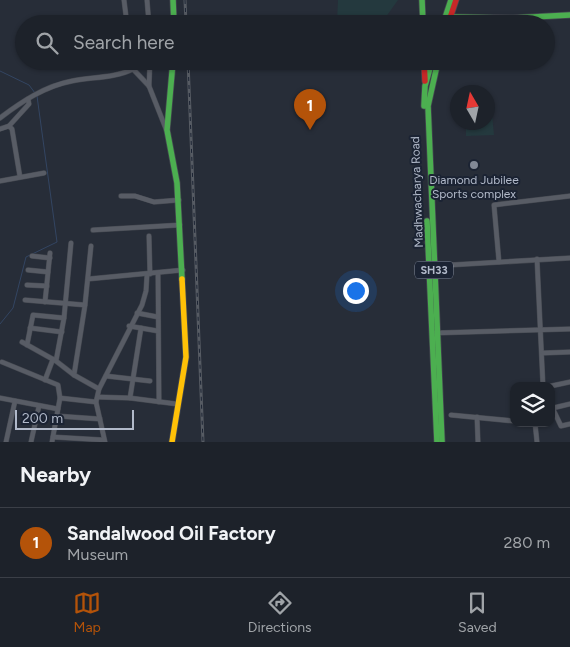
<!DOCTYPE html>
<html lang="en">
<head>
<meta charset="utf-8">
<style>
  :root { --surface:#1d222a; --page:#252a32; --text:#f1f3f6; --muted:#a0a4a8; --line:#3b3f47; --accent:#b45309 }
  body { margin:0; font-family:Figtree,sans-serif; background:var(--page); color:var(--text) }
  .controls { position:absolute; right:15px; bottom:15px; display:grid; overflow:hidden; border-radius:10px; box-shadow:0 1px 4px #0004 }
  .controls button { width:45px; height:45px; display:grid; place-items:center; padding:0; border:0; border-bottom:1px solid var(--line); background:var(--surface); color:var(--text); font:25px sans-serif }
  .compass { position:absolute; left:450px; top:85px; width:45px; height:45px; border-radius:50%; background:var(--surface); box-shadow:0 1px 4px #0004; rotate:351deg }
  .scale { position:absolute; left:15px; bottom:12px; width:119px; box-sizing:border-box; padding-left:5px; border:2px solid #b1b9c9; border-top:0; font-size:14px; line-height:18px; white-space:nowrap; color:#b1b9c9; -webkit-text-stroke:4px #1b2333; paint-order:stroke }
  .you { position:absolute; left:355px; top:290px; width:18px; height:18px; margin:-12px; border:4px solid #fff; border-radius:50%; background:#1a73e8; box-shadow:0 0 0 8px #1a73e833 }
  .badge { display:grid; place-items:center; width:32px; height:32px; border-radius:50%; background:var(--accent); color:#fff; font-size:16px; font-weight:700 }
  .pin { position:absolute; translate:-50% -41px; filter:drop-shadow(0 1px 2px #0008) }
  .pin::after { content:''; position:absolute; top:26px; width:18px; height:15px; background:inherit; clip-path:polygon(0 0,100% 0,50% 100%) }
  .list { margin:0; padding:0; list-style:none }
  h2 { display:flex; justify-content:space-between; align-items:center; height:65px; margin:0; padding:0 20px; font-size:21px }
  h2 small { font-size:16px; font-weight:400; color:var(--muted) }
  .list li { display:grid; grid-template-columns:32px 1fr auto; gap:15px; align-items:center; box-sizing:border-box; height:70px; padding:0 20px; border-top:1px solid var(--line) }
  .list b { display:block; font-size:19px; white-space:nowrap }
  .list p { margin:0; font-size:16px; white-space:nowrap; color:var(--muted) }
  .list em { font-size:16px; font-style:normal; color:var(--muted) }
  .icon { flex:none; width:28px; height:28px; fill:none; stroke:currentColor; stroke-width:2; stroke-linecap:round; stroke-linejoin:round }
  .map { position:relative; flex:none; width:570px; height:442px; overflow:hidden }
  .search { position:absolute; background:var(--surface); box-shadow:0 1px 4px #0004; left:15px; right:15px; top:15px; height:55px; display:flex; align-items:center; gap:12px; box-sizing:border-box; padding:0 18px; border-radius:28px; color:var(--muted); font-size:19px }
  .sheet { height:135px; background:var(--surface) }
  nav { display:flex; justify-content:space-around; align-items:center; box-sizing:border-box; height:70px; border-top:1px solid var(--line); background:var(--surface); font-size:14px; color:var(--muted) }
  nav a { display:grid; justify-items:center; gap:2px }
  nav .on { color:var(--accent) }
  .map>svg:first-child { display:block }
</style>
</head>
<body>
<div class="map">
<svg width="570" height="442" viewBox="0 0 570 442">
  <rect width="100%" height="100%" fill="#272d38"/>
  <!-- green -->
  <g fill="#24393e">
    <path d="M338,0H398L383,21L337,22Z"/>
    <path d="M488,113L492,114L494,135L466,136V123L488,122Z"/>
  </g>
  <g fill="none" stroke-linecap="round" stroke-linejoin="round">
    <!-- stream -->
    <g stroke="#334562" stroke-width="1">
      <path d="M0,71L29,85L35,93"/>
      <path d="M0,324L13,308L26,257L57,242L37,96"/>
    </g>
    <defs>
      <g id="street">
        <path d="M124,0L127,24"/>
        <path d="M147,0L149,24"/>
        <path d="M132,61L133,69L149,86L166,129"/>
        <path d="M149,86L150,61"/>
        <path d="M0,118C21,102 45,86 72,81C92,77 115,78 133,69"/>
        <path d="M9,126L29,104L28,99"/>
        <path d="M0,129L9,126L12,129L20,177"/>
        <path d="M0,181L44,173"/>
        <path d="M121,196H135L154,202L179,200"/>
        <path d="M93,230L180,225"/>
        <path d="M149,236L150,274"/>
        <path d="M91,246L85,305L74,375L99,389"/>
        <path d="M32,256L50,258"/>
        <path d="M537,259L543,386"/>
        <path d="M499,262L494,205L570,196"/>
        <path d="M433,266L570,258"/>
        <path d="M28,270L48,272"/>
        <path d="M158,273L159,402"/>
        <path d="M88,279L183,270"/>
        <path d="M27,285L47,286"/>
        <path d="M25,300L85,305"/>
        <path d="M45,302L50,253"/>
        <path d="M137,313L158,317"/>
        <path d="M129,326L158,331"/>
        <path d="M30,328L62,332"/>
        <path d="M435,333L570,329"/>
        <path d="M22,342L56,361L74,375"/>
        <path d="M27,345L33,315L64,318"/>
        <path d="M543,353L570,352"/>
        <path d="M56,361L64,318L71,243"/>
        <path d="M2,362L58,385L60,398"/>
        <path d="M106,376L150,381"/>
        <path d="M45,380L53,359"/>
        <path d="M551,386L570,382"/>
        <path d="M98,397L130,398L177,404"/>
        <path d="M0,398L58,409"/>
        <path d="M130,398L141,328"/>
        <path d="M551,405L561,426L570,424"/>
        <path d="M553,408L570,404"/>
        <path d="M451,415L514,421"/>
        <path d="M57,416L100,419"/>
        <path d="M477,417L478,442"/>
        <path d="M535,423L537,442"/>
        <path d="M53,437L104,440"/>
        <path d="M6,442L15,401"/>
        <path d="M31,442L39,406"/>
        <path d="M52,442L60,398L96,402"/>
        <path d="M105,442L96,402L99,389L142,305L146,291L147,275"/>
      </g>
      <g id="fast">
        <path d="M173,0L174,24"/>
        <path d="M422,0L423,24"/>
        <path d="M448,17L513,18L570,15"/>
        <path d="M443,24L451,0"/>
        <path d="M173,61L167,130L177,183L182,279"/>
        <path d="M438,61L428,106L442,442"/>
        <path d="M424,106L425,86L432,61"/>
        <path d="M427,221L437,442"/>
      </g>
      <path id="slow" d="M172,442L186,357L182,279"/>
      <g id="jam">
        <path d="M448,24L456,0"/>
        <path d="M424,61L425,81"/>
      </g>
    </defs>
    <!-- street casing -->
    <use href="#street" stroke="#444850" stroke-width="5.5"/>
    <!-- fast casing -->
    <use href="#fast" stroke="#444850" stroke-width="7"/>
    <!-- slow casing -->
    <use href="#slow" stroke="#444850" stroke-width="7"/>
    <!-- jam casing -->
    <use href="#jam" stroke="#444850" stroke-width="7"/>
    <!-- street -->
    <use href="#street" stroke="#585c65" stroke-width="4.5"/>
    <!-- fast -->
    <use href="#fast" stroke="#4caf50" stroke-width="5.5"/>
    <!-- slow -->
    <use href="#slow" stroke="#ffc107" stroke-width="5.5"/>
    <!-- jam -->
    <use href="#jam" stroke="#c62828" stroke-width="5.5"/>
    <defs>
      <g id="rail">
        <path d="M185,0L186,24"/>
        <path d="M188,61L203,442"/>
      </g>
    </defs>
    <!-- rail casing -->
    <use href="#rail" stroke="#565b63" stroke-width="3"/>
    <!-- rail -->
    <use href="#rail" stroke="#1b2333" stroke-width="1" stroke-dasharray="4" stroke-linecap="butt"/>
  </g>
  <!-- markers -->
  <circle fill="#818896" stroke="#1b2333" stroke-width="2" cx="474" cy="165" r="5"/>
  <g text-anchor="middle" dominant-baseline="central" stroke-width="4" stroke-linejoin="round" paint-order="stroke">
    <!-- shield labels -->
    <rect fill="#1b2333" stroke="#848c9c" stroke-width="1" x="415" y="261.5" width="38" height="17" rx="4"/>
    <g font-size="11" font-weight="bold" fill="#b1b9c9">
      <text x="434" y="270">SH33</text>
    </g>
    <!-- poi labels -->
    <g font-size="12" fill="#b1b9c9" stroke="#1b2333">
      <text x="474" y="180">Diamond Jubilee<tspan x="474" dy="14">Sports complex</tspan></text>
    </g>
    <!-- street labels -->
    <g font-size="12" fill="#b1b9c9" stroke="#1b2333">
      <text transform="translate(417 192) rotate(-92)">Madhwacharya Road</text>
    </g>
  </g>
</svg>
<div class="controls">
<button><svg class="icon" aria-label="layers" viewBox="0 0 24 24"><path d="M12 4l9 5-9 5-9-5zM3 14l9 5 9-5"/></svg></button>
</div>
<svg class="compass" viewBox="-18 -18 36 36"><path d="M0-13l5 13h-10z" fill="#e53935"/><path d="M0 13l5-13h-10z" fill="#a0a4a8"/></svg>
<div class="scale">200 m</div>
<div class="you"></div>
<div class="pin badge" style="left:310px;top:130px">1</div>
<div class="search"><svg class="icon" aria-label="search" viewBox="0 0 24 24"><circle cx="10" cy="10" r="6"/><path d="M15 15l6 6"/></svg>Search here</div>
</div>
<section class="sheet">
<h2>Nearby<small></small></h2>
<ul class="list">
<li><span class="badge">1</span><div><b>Sandalwood Oil Factory</b><p>Museum</p></div><em>280 m</em></li>
</ul>
</section>
<nav>
<a class="on"><svg class="icon" aria-label="map" viewBox="0 0 24 24"><path d="M3 6l6-2 6 2 6-2v14l-6 2-6-2-6 2zM9 4v14M15 6v14"/></svg>Map</a>
<a><svg class="icon" aria-label="directions" viewBox="0 0 24 24"><path d="M12 3l9 9-9 9-9-9zM9 14v-3h6M13 9l2 2-2 2"/></svg>Directions</a>
<a><svg class="icon" aria-label="saved" viewBox="0 0 24 24"><path d="M7 4h10v16l-5-4-5 4z"/></svg>Saved</a>
</nav>
</body>
</html>
